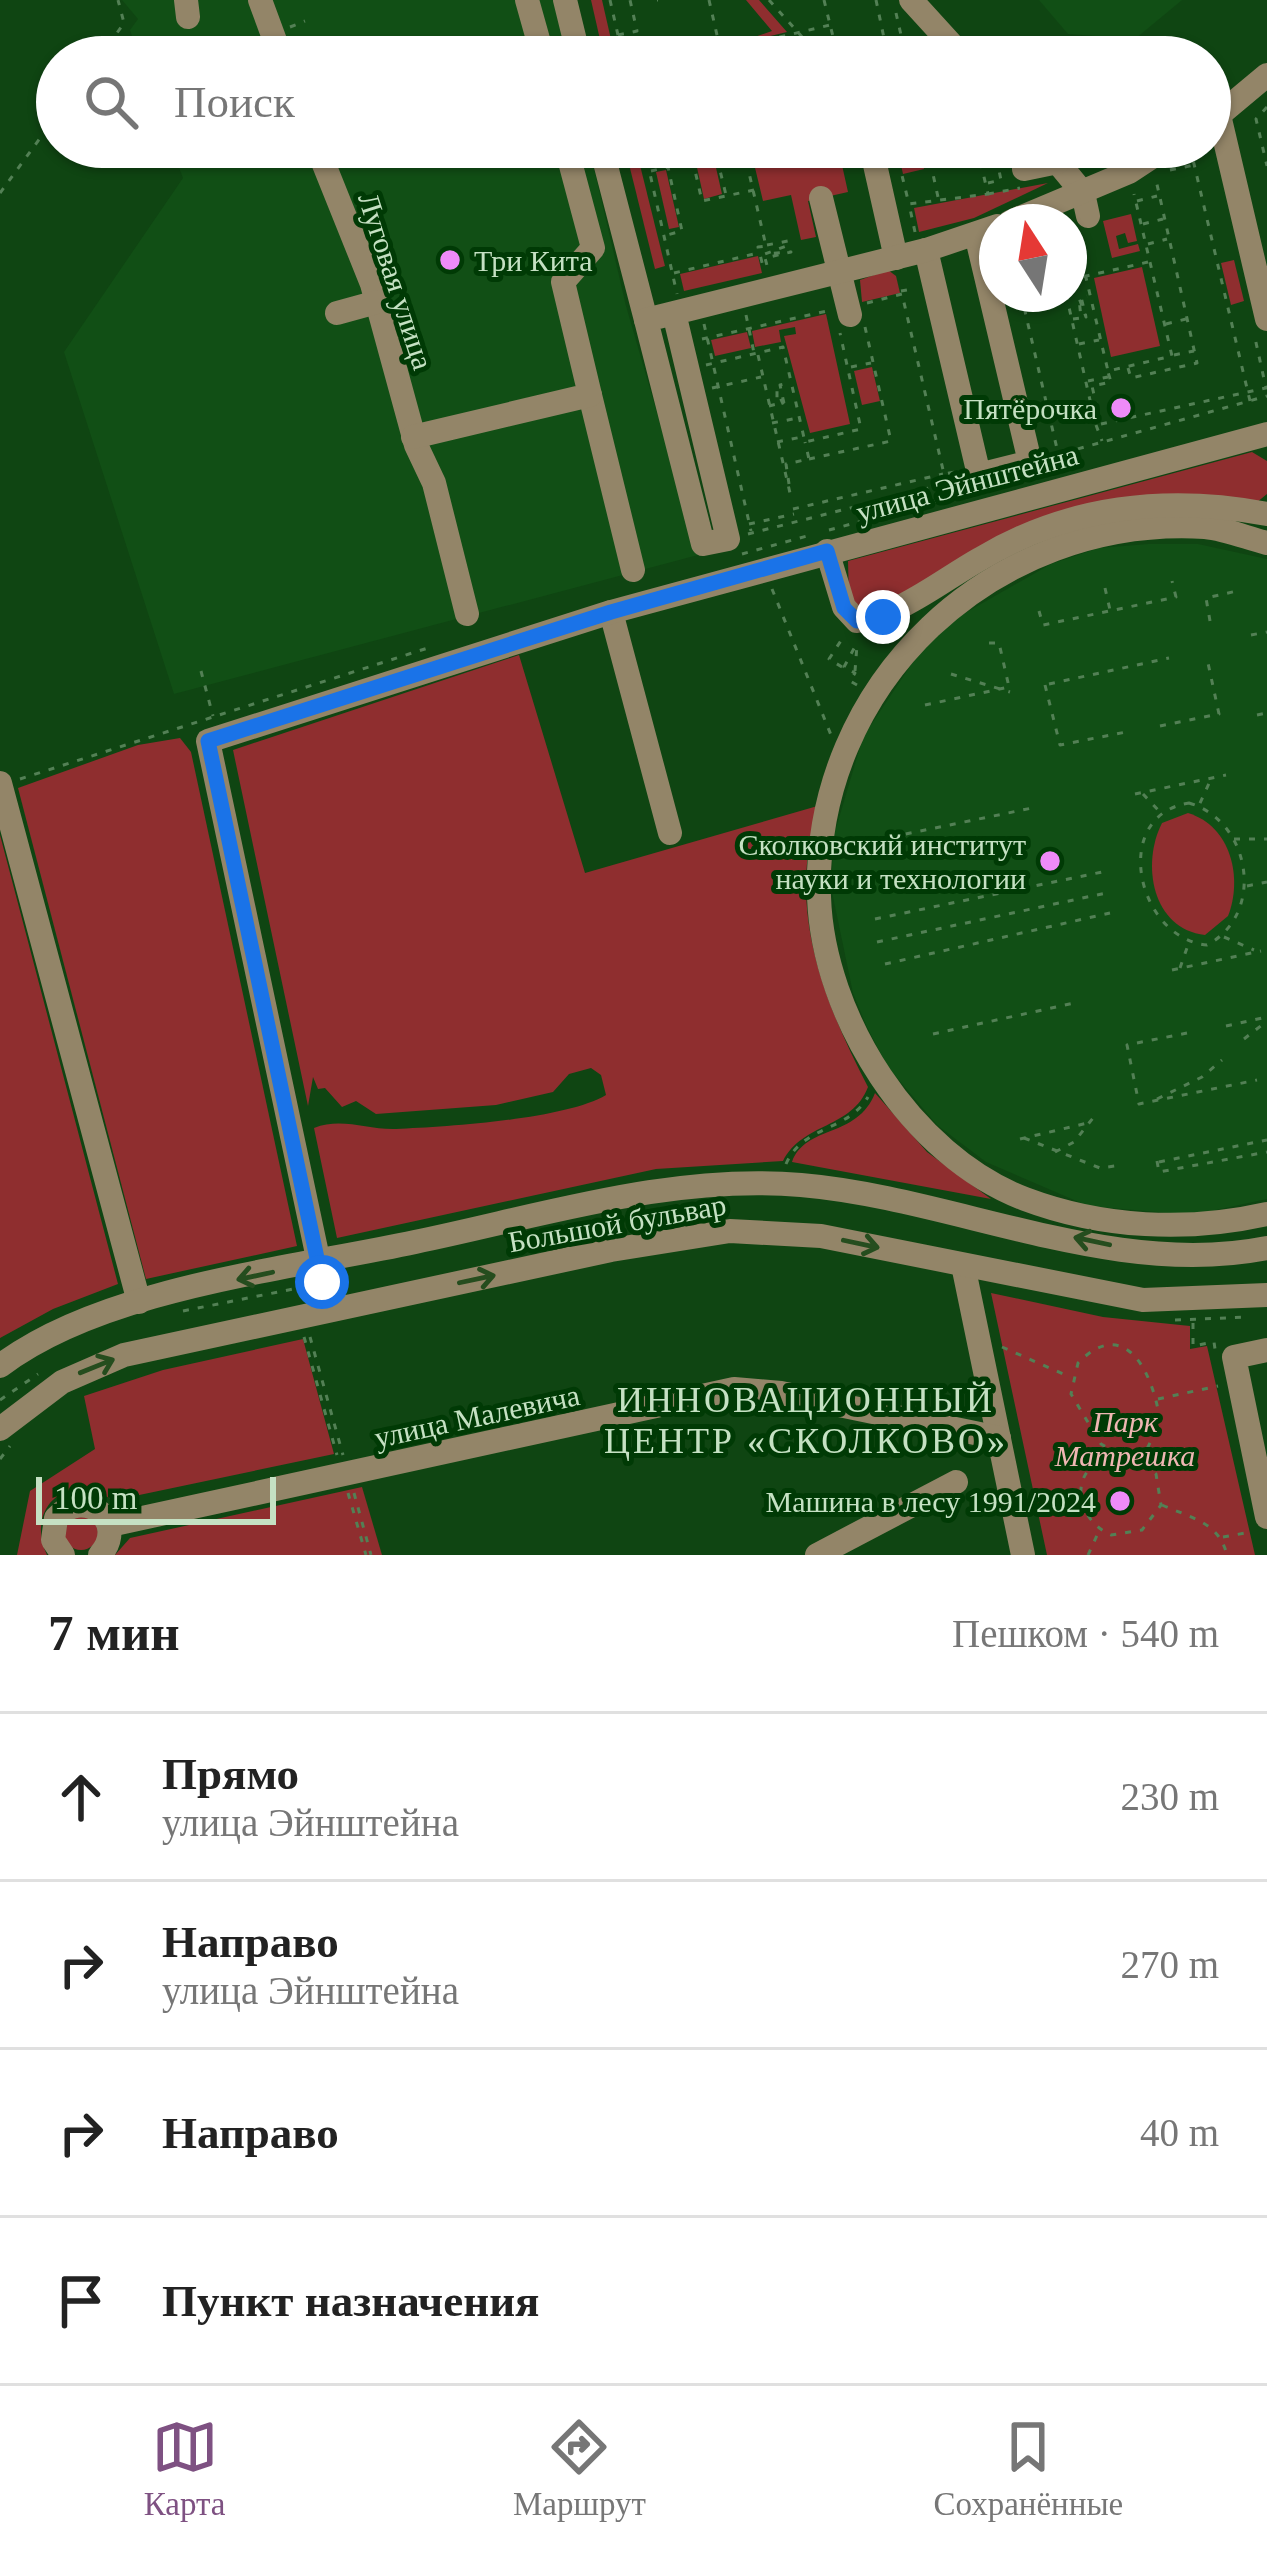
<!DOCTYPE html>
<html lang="ru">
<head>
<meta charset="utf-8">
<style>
  :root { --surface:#fff; --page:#f2f2f2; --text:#222; --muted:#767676; --line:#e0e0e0; --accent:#7e5182 }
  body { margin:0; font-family:Georgia,serif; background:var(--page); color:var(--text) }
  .compass { position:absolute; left:979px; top:204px; width:108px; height:108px; border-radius:50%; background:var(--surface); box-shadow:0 3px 9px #0004; rotate:348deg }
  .scale { position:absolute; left:36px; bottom:30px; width:240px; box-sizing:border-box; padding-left:12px; border:6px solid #c5e1c3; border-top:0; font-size:33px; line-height:42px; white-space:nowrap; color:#c5e1c3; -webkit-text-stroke:9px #003a05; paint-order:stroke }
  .stop { position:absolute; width:36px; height:36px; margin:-27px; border:9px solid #1a73e8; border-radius:50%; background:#fff }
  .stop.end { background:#1a73e8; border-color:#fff; box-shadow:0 3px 12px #0008 }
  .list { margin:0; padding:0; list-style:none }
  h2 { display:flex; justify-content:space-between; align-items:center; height:156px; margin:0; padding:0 48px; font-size:51px }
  h2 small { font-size:39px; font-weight:400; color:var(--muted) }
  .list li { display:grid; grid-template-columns:78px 1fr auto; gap:36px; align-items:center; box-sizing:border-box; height:168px; padding:0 48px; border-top:3px solid var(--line) }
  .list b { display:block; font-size:45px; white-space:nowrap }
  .list p { margin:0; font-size:39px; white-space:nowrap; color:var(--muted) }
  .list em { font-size:39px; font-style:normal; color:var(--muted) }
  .icon { flex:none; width:66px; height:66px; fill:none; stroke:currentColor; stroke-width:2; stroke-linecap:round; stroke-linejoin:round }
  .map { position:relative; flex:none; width:1267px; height:1555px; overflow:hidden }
  .search { position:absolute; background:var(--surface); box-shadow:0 3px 9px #0004; left:36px; right:36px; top:36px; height:132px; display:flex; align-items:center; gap:30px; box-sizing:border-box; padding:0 42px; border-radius:66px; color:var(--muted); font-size:45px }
  .sheet { height:828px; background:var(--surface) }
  nav { display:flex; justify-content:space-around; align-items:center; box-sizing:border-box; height:168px; border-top:3px solid var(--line); background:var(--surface); font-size:33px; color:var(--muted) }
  nav a { display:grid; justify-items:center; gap:6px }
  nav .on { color:var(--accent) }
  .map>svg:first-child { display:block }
</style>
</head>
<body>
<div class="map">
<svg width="1267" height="1555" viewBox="0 0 1267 1555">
  <rect width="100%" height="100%" fill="#0f4512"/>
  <!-- built -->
  <g fill="#114f15">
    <path d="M122,0H553L567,57H139L130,30L138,19Z"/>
    <path d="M1039,0H1182L1135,39L1068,34Z"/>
    <path d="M171,147H589L626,306L698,555L174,694L64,352L183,178Z"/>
    <path d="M1148,544H1198L1267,559V1199L1192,1215L1088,1206L986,1162L937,1125L887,1066L866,1025L853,993L831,887L834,835L863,737L921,650L960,616L1051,564L1099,548Z"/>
  </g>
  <!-- green -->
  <g fill="#8f2e2f">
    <path d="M591,0H602L615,57H604Z"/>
    <path d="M746,0H759L787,32L728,46L772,31Z"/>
    <path d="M793,39L809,57L729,54V53Z"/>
    <path d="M759,147H838L848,192L808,201L816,237L801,240L791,195L763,201L751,151Z"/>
    <path d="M897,147H919L924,169L903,174Z"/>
    <path d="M637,153L665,266L655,269L627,156Z"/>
    <path d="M714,159L722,194L704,199L696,163Z"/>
    <path d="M666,170L679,227L669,229L656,172Z"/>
    <path d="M1048,183L974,218L919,232L914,208Z"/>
    <path d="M1131,214L1137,241L1128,243L1125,233L1116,236L1119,249L1138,244L1140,251L1112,258L1103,221Z"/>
    <path d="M758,256L762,273L684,291L680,274Z"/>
    <path d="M1234,260L1244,301L1231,305L1221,263Z"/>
    <path d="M1142,267L1160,346L1111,357L1094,278Z"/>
    <path d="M888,270L896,276L900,293L862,302L860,280Z"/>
    <path d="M826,314L850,424L810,433L784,336L796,334L795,327L779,330L781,342L755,347L752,331Z"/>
    <path d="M747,332L751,348L715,356L711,340Z"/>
    <path d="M872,367L880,401L862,405L854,371Z"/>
    <path d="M1252,452L1267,461V494L1256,503L1133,501L882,610L859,608L849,599L848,561Z"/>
    <path d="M519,655L585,873L821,805C783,901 824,1002 868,1087C852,1129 803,1122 783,1161L656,1169L337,1238L314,1128C342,1117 367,1130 396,1129C447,1127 566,1119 606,1095L601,1075L591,1068L569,1074L553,1092L496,1105L376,1114L356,1101L342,1107L325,1088L318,1089L313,1077L308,1106L233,750Z"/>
    <path d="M180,738L191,752L297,1246L146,1279L18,788L138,745Z"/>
    <path d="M1188,813C1231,826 1243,878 1228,916L1205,935C1152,929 1141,864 1162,823Z"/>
    <path d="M0,835L118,1284L53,1309L0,1338Z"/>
    <path d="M875,1093L927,1152L991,1199L792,1162C806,1124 857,1139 875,1093Z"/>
    <path d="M991,1293L1103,1317L1190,1326V1349L1207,1346L1255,1555H1047Z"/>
    <path d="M303,1339L334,1454L125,1498L121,1504C109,1499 97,1489 83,1489C45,1489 32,1525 47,1555H17L30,1491L95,1449L84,1396L163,1370Z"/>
    <path d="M362,1487L382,1555H115L130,1538Z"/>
    <circle cx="81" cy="1533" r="17"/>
  </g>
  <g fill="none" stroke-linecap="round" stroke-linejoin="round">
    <!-- path -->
    <g stroke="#538055" stroke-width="3" stroke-dasharray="6 9" stroke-linecap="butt">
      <path d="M610,0L623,57"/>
      <path d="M657,0H658"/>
      <path d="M709,0L722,57"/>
      <path d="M769,0L820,57"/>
      <path d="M824,0L838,57"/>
      <path d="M876,0L888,57"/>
      <path d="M896,13L906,57"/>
      <path d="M290,27L305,21"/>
      <path d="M618,35L637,31L630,0"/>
      <path d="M240,48L254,42"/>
      <path d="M721,51L830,25"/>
      <path d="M100,57L124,23L118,0"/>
      <path d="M1267,107L1256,119L1267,166"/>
      <path d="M644,147L677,294"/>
      <path d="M743,147L766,246L758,247L764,270"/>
      <path d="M895,147L909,204"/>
      <path d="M927,147L938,197"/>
      <path d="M1190,147L1250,401"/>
      <path d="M625,155L644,150"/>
      <path d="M717,158L726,195"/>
      <path d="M1170,170L1194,165"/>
      <path d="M651,171L668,167L682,231L667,235"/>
      <path d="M988,183L1001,180L994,147"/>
      <path d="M754,190L702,201L693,162L757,147"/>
      <path d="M0,193L57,115"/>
      <path d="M988,194L1020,188"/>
      <path d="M1137,201L1157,196"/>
      <path d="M1143,224L1163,219"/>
      <path d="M1075,231L1108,371L1172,356L1134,194"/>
      <path d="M915,232L909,204L988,194L977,147"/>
      <path d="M1148,244L1167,239"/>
      <path d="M767,245L788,241L789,245L765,254L791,252L765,258L768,269"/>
      <path d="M674,273L758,253"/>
      <path d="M1069,280L1148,262"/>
      <path d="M901,291L913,289"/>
      <path d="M1021,294L1058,453"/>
      <path d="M1066,294L1092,409"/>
      <path d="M867,303L902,294L944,474L960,471"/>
      <path d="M746,315L754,353"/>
      <path d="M1073,319L1081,318L1079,298L1086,317L1081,297L1087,296"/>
      <path d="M704,324L751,531"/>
      <path d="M1166,324L1186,319"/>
      <path d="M702,339L827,311"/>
      <path d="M1079,344L1099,340"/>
      <path d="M758,355L790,493"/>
      <path d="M1174,355L1194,351"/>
      <path d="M706,365L783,347L805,442L861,429L840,333"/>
      <path d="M851,367L871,363"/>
      <path d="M1128,368L1131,378L1197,363L1156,180"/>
      <path d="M1088,381L1108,377"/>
      <path d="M712,388L761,377"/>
      <path d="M769,406L777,404V391L785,408L780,385L789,383"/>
      <path d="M1097,408L1092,386L1111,382L1108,372"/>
      <path d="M772,423L798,418"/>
      <path d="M1101,424L1266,388L1255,338"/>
      <path d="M1096,425L1102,441"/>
      <path d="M777,442L802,437"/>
      <path d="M1049,457L1267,396"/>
      <path d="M809,459L891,441L865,327"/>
      <path d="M789,484L786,464L809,459L805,442"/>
      <path d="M793,509L943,474"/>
      <path d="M749,524L794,514"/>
      <path d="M829,530L970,492"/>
      <path d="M748,534L960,480"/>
      <path d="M742,554L814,534"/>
      <path d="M1105,588L1110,610"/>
      <path d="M772,589L831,735"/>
      <path d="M1039,611L1043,625L1176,597L1172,581"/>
      <path d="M1210,621L1206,598L1241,590"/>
      <path d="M1251,635L1267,632"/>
      <path d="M842,667L829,659L844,636"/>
      <path d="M201,671L213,716"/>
      <path d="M855,671L857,645"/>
      <path d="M951,674L1010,692"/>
      <path d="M1049,684L1169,658"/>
      <path d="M857,685L850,681L855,673L844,667L857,643"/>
      <path d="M1045,685L1060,745L1126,732"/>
      <path d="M925,705L1009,687L999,643H985"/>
      <path d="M1257,715L1267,713"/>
      <path d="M1160,726L1219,714L1208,663"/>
      <path d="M20,779L434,646"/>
      <path d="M1135,794L1226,775"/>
      <path d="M1143,794L1160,812"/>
      <path d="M1189,803C1251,821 1266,914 1207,945C1136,938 1110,815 1189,803Z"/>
      <path d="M1200,803L1211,779"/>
      <path d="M891,837L1037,807"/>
      <path d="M1234,839H1267"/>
      <path d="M1247,886L1267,882"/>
      <path d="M875,919L1102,872"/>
      <path d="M1224,937L1254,950"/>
      <path d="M877,942L1106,893"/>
      <path d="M885,964L1110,913"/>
      <path d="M1180,968L1188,945"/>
      <path d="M1172,970L1261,951"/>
      <path d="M1226,1026L1267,1017"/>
      <path d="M1187,1033L1127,1045L1139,1104L1257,1080"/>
      <path d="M933,1034L1074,1003"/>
      <path d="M1244,1039L1267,1021"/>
      <path d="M1157,1099L1202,1077L1222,1060"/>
      <path d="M1024,1138L1100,1168L1115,1166"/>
      <path d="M1020,1139L1092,1122"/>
      <path d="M1055,1152L1074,1142L1093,1118"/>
      <path d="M1157,1161L1159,1172L1267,1152"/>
      <path d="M1159,1162L1267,1140"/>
      <path d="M786,1164C803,1125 847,1132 868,1097"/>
      <path d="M183,1311L303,1287"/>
      <path d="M1175,1320L1249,1317"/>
      <path d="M1193,1323V1346L1214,1342L1215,1349"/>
      <path d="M304,1337L337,1455"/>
      <path d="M310,1337L343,1455"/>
      <path d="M1002,1347L1070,1377"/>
      <path d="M1158,1399L1218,1386"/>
      <path d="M0,1400L38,1374"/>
      <path d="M1118,1454L1101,1444L1071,1394L1078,1363C1128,1312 1155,1380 1160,1422L1146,1451C1132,1455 1119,1452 1106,1457C1067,1474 1077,1520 1111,1535L1142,1530L1161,1505L1156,1474L1133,1455"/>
      <path d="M0,1459L10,1446"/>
      <path d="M348,1493L366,1555"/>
      <path d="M354,1493L371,1555"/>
      <path d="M1033,1501L1077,1494"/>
      <path d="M1162,1505C1191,1518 1219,1522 1227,1555"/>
      <path d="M1223,1537L1251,1532"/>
      <path d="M1088,1555L1099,1531"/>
    </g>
    <!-- minor -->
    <g stroke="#938568" stroke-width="24">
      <path d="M186,0L188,17"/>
      <path d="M260,0L281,57"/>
      <path d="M527,0L543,57"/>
      <path d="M565,0L579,57"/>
      <path d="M911,0L963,57"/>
      <path d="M1219,115L1267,75"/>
      <path d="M1210,120L1219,115L1267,319"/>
      <path d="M317,147L372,284L416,445L434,483L467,614"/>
      <path d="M601,147L646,320"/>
      <path d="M871,147L896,258"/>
      <path d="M1045,147L1083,193L1088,216"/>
      <path d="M1024,169L1058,162"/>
      <path d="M821,198L850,315"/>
      <path d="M1010,222L1129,172L1167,147"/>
      <path d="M926,250L979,475L1030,462L976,234"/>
      <path d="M337,313L377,302"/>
      <path d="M674,313L728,539L703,544L646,320L926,250L997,226"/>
      <path d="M590,395L633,570"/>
      <path d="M413,437L590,395L563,282L593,248L566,147"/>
      <path d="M1267,543C1247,538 1226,529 1205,527C994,514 812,683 819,897C823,1016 911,1156 1025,1199C1102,1228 1188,1232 1267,1214"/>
      <path d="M827,551L844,607L857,621C902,614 941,581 980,559C1068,506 1167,495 1267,514"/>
      <path d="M611,612L670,833"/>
      <path d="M0,783L139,1302"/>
      <path d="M963,1265L1023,1555"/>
      <path d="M329,1310L208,741L611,612L1267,434"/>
      <path d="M1267,1350L1234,1357L1267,1517"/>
      <path d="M0,1366C102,1288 289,1269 415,1242C541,1216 671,1174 801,1185C954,1198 1112,1279 1267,1248"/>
      <path d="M0,1429L62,1382L124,1355L611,1250L730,1231L821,1236L1143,1300L1267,1295"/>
      <path d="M110,1525L734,1389L781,1393L999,1438"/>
      <path d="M63,1555L53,1540L56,1518C85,1486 129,1522 100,1555"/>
      <path d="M817,1555L956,1482"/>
    </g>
  </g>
  <!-- one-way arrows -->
  <defs><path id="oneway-shaft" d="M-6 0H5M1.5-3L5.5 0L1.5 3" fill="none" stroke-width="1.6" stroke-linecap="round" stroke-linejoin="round" transform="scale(3)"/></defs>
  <g stroke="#254d1e">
    <use href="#oneway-shaft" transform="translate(1092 1241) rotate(-168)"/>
    <use href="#oneway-shaft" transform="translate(861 1244) rotate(12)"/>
    <use href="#oneway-shaft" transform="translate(255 1276) rotate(168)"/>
    <use href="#oneway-shaft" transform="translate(477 1279) rotate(-12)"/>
    <use href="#oneway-shaft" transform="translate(97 1366) rotate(-22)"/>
  </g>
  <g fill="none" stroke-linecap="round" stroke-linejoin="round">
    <!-- route -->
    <path stroke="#1a73e8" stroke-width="15" d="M322,1282L208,741L611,612L827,551L844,608L857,621L883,617"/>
  </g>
  <!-- markers -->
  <g fill="#ee8bf8" stroke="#003a05" stroke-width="4.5">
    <circle cx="450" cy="260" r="12"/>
    <circle cx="1121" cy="408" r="12"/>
    <circle cx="1050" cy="861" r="12"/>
    <circle cx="1120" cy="1501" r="12"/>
  </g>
  <g text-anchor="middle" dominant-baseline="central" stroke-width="10" stroke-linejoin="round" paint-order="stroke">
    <!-- poi labels -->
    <g font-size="30" fill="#c5e1c3" stroke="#003a05" text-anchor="end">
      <text x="474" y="260" text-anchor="start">Три Кита</text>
      <text x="1097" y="408">Пятёрочка</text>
      <text x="1026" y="844">Сколковский институт<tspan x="1026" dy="34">науки и технологии</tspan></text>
      <text x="1096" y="1501">Машина в лесу 1991/2024</text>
    </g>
    <!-- street labels -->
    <g font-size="30" fill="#c5e1c3" stroke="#003a05">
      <text transform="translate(396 281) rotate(72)">Луговая улица</text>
      <text transform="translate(967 483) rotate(-15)">улица Эйнштейна</text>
      <text transform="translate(617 1223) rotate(-10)">Большой бульвар</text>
      <text transform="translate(477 1416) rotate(-12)">улица Малевича</text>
    </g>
    <!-- park labels -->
    <g font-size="30" font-style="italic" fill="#efb7b3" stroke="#003a05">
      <text x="1125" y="1421">Парк<tspan x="1125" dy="34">Матрешка</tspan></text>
    </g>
    <!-- quarter labels -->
    <g font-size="36" letter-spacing="3" fill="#c5e1c3" stroke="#003a05">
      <text x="806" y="1400">ИННОВАЦИОННЫЙ<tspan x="806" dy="41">ЦЕНТР «СКОЛКОВО»</tspan></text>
    </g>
  </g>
</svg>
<svg class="compass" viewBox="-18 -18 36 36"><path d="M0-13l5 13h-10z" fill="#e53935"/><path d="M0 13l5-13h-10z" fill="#767676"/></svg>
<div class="scale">100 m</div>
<div class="stop" style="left:322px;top:1282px"></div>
<div class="stop end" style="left:883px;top:617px"></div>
<div class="search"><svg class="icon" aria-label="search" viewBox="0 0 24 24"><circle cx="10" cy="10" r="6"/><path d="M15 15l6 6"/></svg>Поиск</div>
</div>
<section class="sheet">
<h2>7 мин<small>Пешком · 540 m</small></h2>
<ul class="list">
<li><svg class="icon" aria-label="ahead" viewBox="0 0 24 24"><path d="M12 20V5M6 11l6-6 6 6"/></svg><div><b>Прямо</b><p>улица Эйнштейна</p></div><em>230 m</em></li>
<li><svg class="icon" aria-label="right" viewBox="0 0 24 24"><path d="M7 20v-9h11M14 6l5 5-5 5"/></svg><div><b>Направо</b><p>улица Эйнштейна</p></div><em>270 m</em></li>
<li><svg class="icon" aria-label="right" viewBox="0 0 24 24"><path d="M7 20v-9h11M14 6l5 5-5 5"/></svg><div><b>Направо</b></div><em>40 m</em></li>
<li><svg class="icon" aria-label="arrive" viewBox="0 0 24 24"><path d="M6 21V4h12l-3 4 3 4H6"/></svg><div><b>Пункт назначения</b></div></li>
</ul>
</section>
<nav>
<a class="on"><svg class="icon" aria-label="map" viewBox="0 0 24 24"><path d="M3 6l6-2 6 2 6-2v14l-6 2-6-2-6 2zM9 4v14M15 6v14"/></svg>Карта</a>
<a><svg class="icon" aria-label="directions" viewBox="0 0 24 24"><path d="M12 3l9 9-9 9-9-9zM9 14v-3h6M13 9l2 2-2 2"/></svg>Маршрут</a>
<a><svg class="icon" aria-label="saved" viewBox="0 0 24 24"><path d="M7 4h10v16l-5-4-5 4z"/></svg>Сохранённые</a>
</nav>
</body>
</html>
